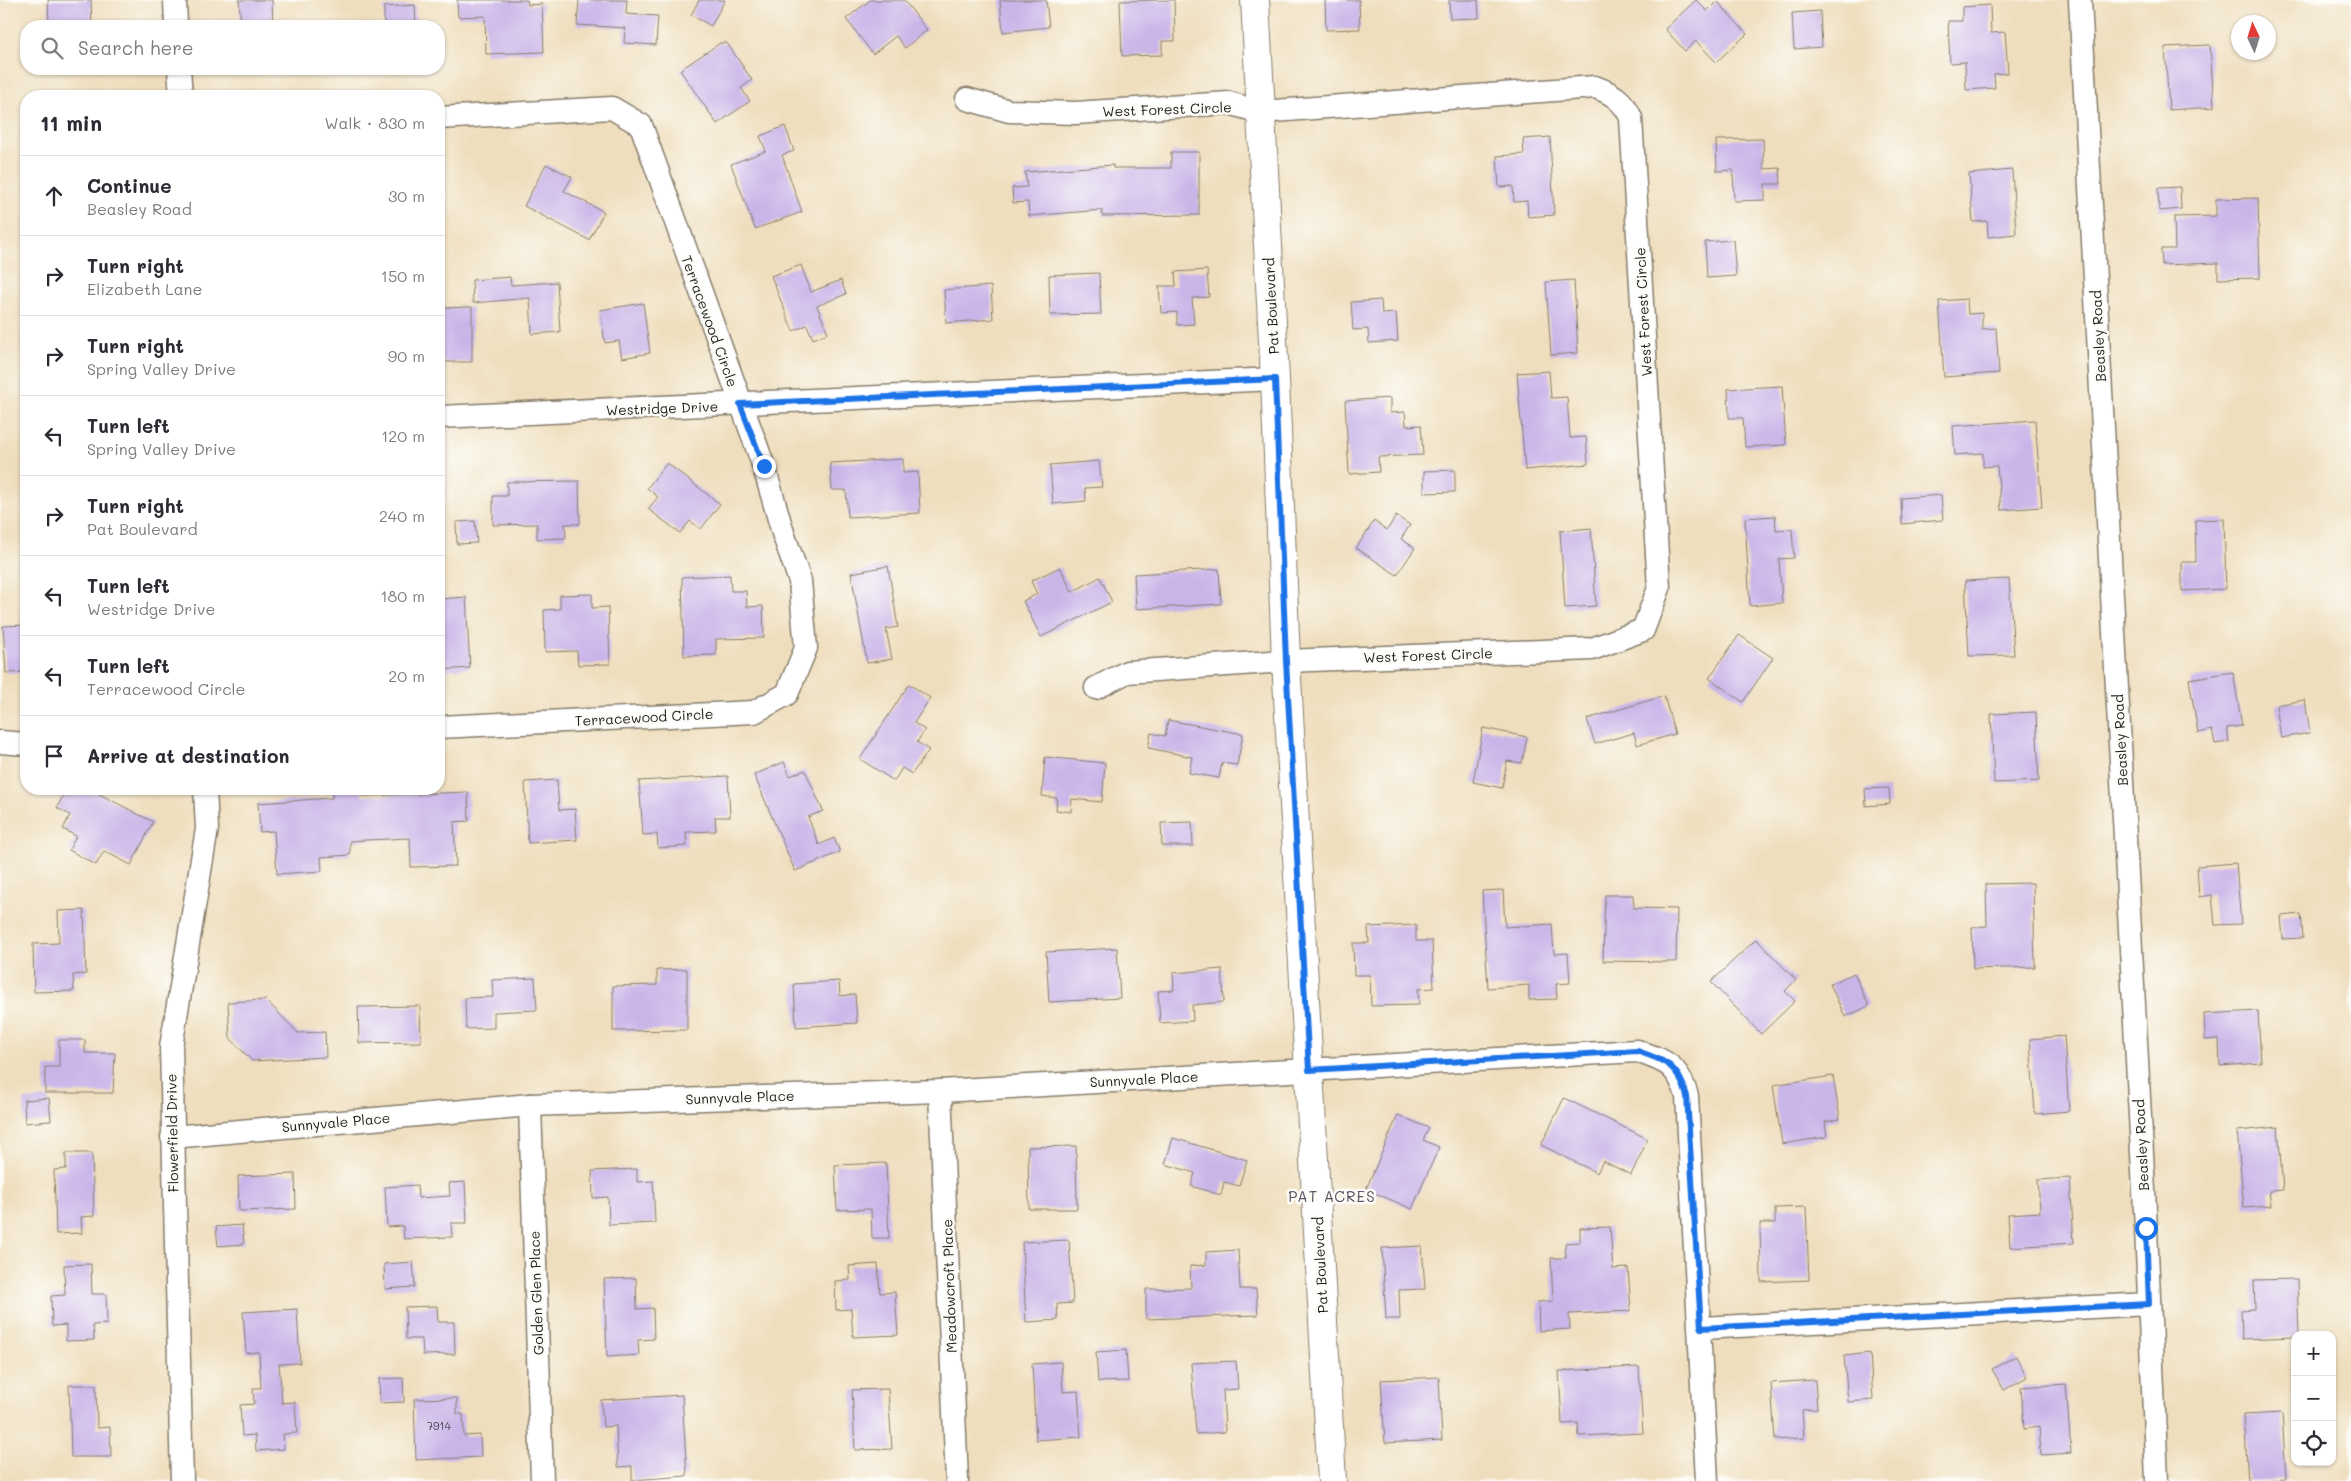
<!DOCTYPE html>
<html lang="en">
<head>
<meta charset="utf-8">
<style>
  :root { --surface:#fff; --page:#f2f2f3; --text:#2b2b33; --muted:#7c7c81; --line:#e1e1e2 }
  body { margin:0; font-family:Mali,sans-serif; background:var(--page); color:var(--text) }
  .controls { position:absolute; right:15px; bottom:15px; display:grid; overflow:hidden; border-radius:10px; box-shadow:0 1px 4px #0004 }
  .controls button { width:45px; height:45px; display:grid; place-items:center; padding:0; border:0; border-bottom:1px solid var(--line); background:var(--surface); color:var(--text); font:25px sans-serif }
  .compass { position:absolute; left:2231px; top:15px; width:45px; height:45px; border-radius:50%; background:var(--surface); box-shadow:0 1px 4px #0004; rotate:356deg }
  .stop { position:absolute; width:15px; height:15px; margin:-11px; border:4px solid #1a73e8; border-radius:50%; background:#fff }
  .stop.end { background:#1a73e8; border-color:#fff; box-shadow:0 1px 5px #0008 }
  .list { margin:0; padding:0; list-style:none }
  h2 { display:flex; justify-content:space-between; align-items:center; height:65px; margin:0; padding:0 20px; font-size:21px }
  h2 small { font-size:16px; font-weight:400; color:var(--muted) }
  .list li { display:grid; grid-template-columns:32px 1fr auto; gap:15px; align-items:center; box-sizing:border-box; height:80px; padding:0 20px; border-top:1px solid var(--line) }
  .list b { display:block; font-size:19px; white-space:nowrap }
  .list p { margin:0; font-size:16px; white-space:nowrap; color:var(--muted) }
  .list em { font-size:16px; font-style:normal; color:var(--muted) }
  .icon { flex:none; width:28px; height:28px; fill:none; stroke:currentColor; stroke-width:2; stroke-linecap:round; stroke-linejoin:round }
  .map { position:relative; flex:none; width:2351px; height:1481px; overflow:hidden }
  .search { position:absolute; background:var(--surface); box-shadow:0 1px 4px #0004; left:20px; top:20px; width:425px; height:55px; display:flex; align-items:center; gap:12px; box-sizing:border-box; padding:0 18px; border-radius:20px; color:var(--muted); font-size:19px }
  .panel { position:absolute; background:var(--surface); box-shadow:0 1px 4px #0004; left:20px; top:90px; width:425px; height:705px; border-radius:20px }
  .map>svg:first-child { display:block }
</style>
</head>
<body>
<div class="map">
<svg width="2351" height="1481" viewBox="0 0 2351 1481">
  <rect width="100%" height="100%" fill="#fdfcf7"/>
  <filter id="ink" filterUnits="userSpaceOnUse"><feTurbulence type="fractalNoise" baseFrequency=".02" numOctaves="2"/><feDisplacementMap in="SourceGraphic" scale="10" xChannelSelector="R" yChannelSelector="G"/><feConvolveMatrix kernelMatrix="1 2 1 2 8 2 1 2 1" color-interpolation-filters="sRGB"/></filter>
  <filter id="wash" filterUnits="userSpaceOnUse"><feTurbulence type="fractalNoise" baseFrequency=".0096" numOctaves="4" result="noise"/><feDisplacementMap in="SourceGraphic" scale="20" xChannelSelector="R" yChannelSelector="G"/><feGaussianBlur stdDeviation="1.12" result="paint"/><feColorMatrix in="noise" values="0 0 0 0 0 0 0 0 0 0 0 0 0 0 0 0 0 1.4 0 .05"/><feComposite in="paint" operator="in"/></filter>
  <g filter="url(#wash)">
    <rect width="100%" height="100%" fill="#efdebd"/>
    <g id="blocks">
      <!-- building -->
      <g fill="#cab5e9">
        <path d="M48,0H91L92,26H49Z"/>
        <path d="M239,0H272L273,26H241Z"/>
        <path d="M457,0H527L528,5L542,4L544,52L486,54L485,16L458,17Z"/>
        <path d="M579,0H627L626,14L658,16L656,45L624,43L625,28L577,25Z"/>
        <path d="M699,0H725L711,26L691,15Z"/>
        <path d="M870,0H904L927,30L905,48L896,36L873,54L846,19Z"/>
        <path d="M1000,0H1046L1049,27L1003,32Z"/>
        <path d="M1174,0L1175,41H1162V55L1122,56L1120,1Z"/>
        <path d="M1325,0H1359L1360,29L1326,30Z"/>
        <path d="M1449,0H1478L1479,18L1450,19Z"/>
        <path d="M1696,0L1707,11L1717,1L1747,34L1716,62L1696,41L1685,51L1665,29Z"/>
        <path d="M415,5L416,26H384V7Z"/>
        <path d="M1990,5L1991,33L2005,32L2008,73L1994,74L1995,88L1966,90L1965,62L1950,63L1948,21H1962V7Z"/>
        <path d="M1820,11L1822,47L1794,49L1792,13Z"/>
        <path d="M720,43H727L752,80L741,88L750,101L717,124L680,70Z"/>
        <path d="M2210,45L2214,107L2169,110L2165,47Z"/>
        <path d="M785,126L794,151L782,155L802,212L755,229L731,164L766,151L760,136Z"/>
        <path d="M1550,137L1554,215L1528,217L1527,201L1514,202L1513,186L1499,187L1497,156L1524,154L1523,139Z"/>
        <path d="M1763,139L1764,169L1780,168L1781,184H1765V200L1734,201L1733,170L1717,171L1716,140Z"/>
        <path d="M1171,152H1199V215L1102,216V210L1029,216L1028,202L1013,203L1012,188L1027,187L1025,172L1113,165V168H1171Z"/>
        <path d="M546,164L572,177L564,191L604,212L589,240L524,206Z"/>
        <path d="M2012,170L2016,234L1988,237L1987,221L1973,222L1969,174Z"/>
        <path d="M2180,187L2181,209L2159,211L2158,188Z"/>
        <path d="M2258,198L2260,278L2218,279V263L2162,265L2161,249H2175L2174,217L2216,216V199Z"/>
        <path d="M1733,240L1736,276L1707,278L1705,242Z"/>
        <path d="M801,265L811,292L841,280L846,294L817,306L828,333L813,339L807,325L793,331L771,276Z"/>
        <path d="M1207,270L1209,297L1192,298L1194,324L1177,325V312L1161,313L1159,286H1176L1175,272Z"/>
        <path d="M1099,273L1101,314L1050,315L1049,275Z"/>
        <path d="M510,277L511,285L557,282L560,332L532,334L530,298L473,303L472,280Z"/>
        <path d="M1574,280L1578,353L1551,355L1546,282Z"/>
        <path d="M991,286L993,319L946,323L944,290Z"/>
        <path d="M1967,299L1968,314L1982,313V329L1996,328L1999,373L1944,377L1939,301Z"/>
        <path d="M1381,300L1382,314L1396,313L1398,341L1369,343L1368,329L1353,330L1351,302Z"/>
        <path d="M643,303L650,353L622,358L619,341L605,343L600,310Z"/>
        <path d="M472,307V362H439V308Z"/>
        <path d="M1549,371L1551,398L1567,397L1570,438L1586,437L1588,464L1525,470L1517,373Z"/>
        <path d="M1782,386L1786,445L1745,447L1743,418H1729L1728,389Z"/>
        <path d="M1390,398V413L1405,412L1406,426L1421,425L1423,455L1378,457L1379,472L1349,474L1345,401Z"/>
        <path d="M2035,420L2042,507L2001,510L1997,466L1983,467V453L1955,455L1953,426Z"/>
        <path d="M903,459V473L918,472L920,513L848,517L846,490H832L830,463Z"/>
        <path d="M1099,461L1102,487L1085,488L1086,501L1053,504L1050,465Z"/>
        <path d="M667,463L720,504L701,529L690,521L680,533L648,509L658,497L647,488Z"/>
        <path d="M1455,470V492L1424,493V471Z"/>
        <path d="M579,481L580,524H565L566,538L537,539V524L493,525V496H507V482Z"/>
        <path d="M1941,495L1943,520L1902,524L1901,498Z"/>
        <path d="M1396,516L1410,525L1401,539L1415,548L1397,575L1356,548L1374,521L1387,530Z"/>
        <path d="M1775,516L1776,530L1792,529L1794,558L1779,559L1782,603L1750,606L1745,518Z"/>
        <path d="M2224,519L2226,589L2182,591V562H2196L2195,520Z"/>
        <path d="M475,521L477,543L457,544L456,522Z"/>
        <path d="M1591,528L1596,606L1565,608L1560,531Z"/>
        <path d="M888,566L898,627L886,629L892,659L867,663L851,573Z"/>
        <path d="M1060,567L1072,592L1100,577L1112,602L1041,637L1023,601L1037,594L1031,581Z"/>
        <path d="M1219,569L1221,604L1136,609L1134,574Z"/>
        <path d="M730,575L731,591H746L747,607L763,606L764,638L716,639V655L684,656L682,577Z"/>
        <path d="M2009,579L2014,655L1969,656L1965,581Z"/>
        <path d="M592,594V608L608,607L610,664L578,665L577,651L545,652L544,610L560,609V595Z"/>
        <path d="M466,597L470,668L439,670V599Z"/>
        <path d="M26,625V672L6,673L3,626Z"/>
        <path d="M1739,635L1773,658L1743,702L1709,678Z"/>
        <path d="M2233,672L2242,726L2227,728L2229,742L2215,744L2212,730L2198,733L2189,679Z"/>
        <path d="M909,684L930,698L914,723L925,730L917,742L929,750L912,774L902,768L894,781L860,759Z"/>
        <path d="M1664,696L1675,734L1637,745L1634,733L1595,744L1587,719Z"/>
        <path d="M2305,700L2310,733L2281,738L2276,705Z"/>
        <path d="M2036,712L2039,781L1994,783L1991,714Z"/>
        <path d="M1168,720L1243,734L1237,765L1222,763L1219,778L1189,773L1192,757L1148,748L1151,733L1165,736Z"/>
        <path d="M1483,728L1527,737L1522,763L1507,761L1502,788L1473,782Z"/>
        <path d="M1045,757L1105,763L1102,802L1072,799L1071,812L1056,810L1057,798L1042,796Z"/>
        <path d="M784,762L790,776L805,770L823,811L808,817L819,845L834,838L840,852L795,871L754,775Z"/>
        <path d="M728,776L730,817H715L716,831L686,832L687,846L658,848L657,834L643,835L639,781Z"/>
        <path d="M557,780L559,810L575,809L577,840L528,843L525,782Z"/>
        <path d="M1889,788L1890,804L1866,806L1865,789Z"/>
        <path d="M66,789H90L153,822L131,865L104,851L96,865L69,850L76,836L63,829L70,815L57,808Z"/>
        <path d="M332,789H362V796L468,792L469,821L454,822L456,866L411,867L410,838L366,840L350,841V855L321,857L322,871L277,874L274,831L260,832L258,803L332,798Z"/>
        <path d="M1192,822L1193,846H1162L1161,823Z"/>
        <path d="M2236,863L2241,924L2215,925L2212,895L2199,897L2197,866Z"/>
        <path d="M2033,883L2035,967L1973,969L1972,927L1987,926L1986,884Z"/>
        <path d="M1503,890L1505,927L1552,924L1554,954L1568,953L1570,983L1556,984L1557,999L1529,1000V985L1488,988L1482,891Z"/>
        <path d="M1605,895H1633L1634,908L1677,909L1676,962L1603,961Z"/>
        <path d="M84,910L86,974L73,975L74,991L34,992L33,944L59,943L58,911Z"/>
        <path d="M2301,914L2303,938L2283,939L2281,916Z"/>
        <path d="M1416,925V941H1432L1434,988L1418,989L1419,1005L1371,1006L1370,975H1354L1353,943H1369L1368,927Z"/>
        <path d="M1756,939L1796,980L1785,991L1795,1001L1761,1034L1711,982Z"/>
        <path d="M1117,948L1120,998L1049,1002L1046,952Z"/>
        <path d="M687,969V1030L613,1031V986L657,985V970Z"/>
        <path d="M1222,969L1224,1002L1192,1005L1193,1021L1160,1023L1158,991L1174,990L1173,973Z"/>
        <path d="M1854,973L1869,1006L1845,1017L1830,984Z"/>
        <path d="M535,978L537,1010L494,1012V1028L466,1029L465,998L493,997L492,980Z"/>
        <path d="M839,981L840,996L855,994L857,1023L796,1027L794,984Z"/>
        <path d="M266,1000L298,1033L325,1032L326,1057L252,1061L230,1038L228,1002Z"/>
        <path d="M420,1006L421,1042L359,1043L358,1007Z"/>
        <path d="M2258,1011L2261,1063L2220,1066L2219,1039L2205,1040L2204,1014Z"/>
        <path d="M2064,1036L2069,1111L2035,1114L2030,1039Z"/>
        <path d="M59,1040H85V1053H115L113,1093H45V1067H59Z"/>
        <path d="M1833,1076L1840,1119L1825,1122L1827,1137L1782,1144L1773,1085Z"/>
        <path d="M49,1098L51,1121L25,1123L24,1100Z"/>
        <path d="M1564,1098L1648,1139L1631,1175L1603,1161L1597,1173L1541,1145Z"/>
        <path d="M1398,1115L1429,1128L1423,1140L1439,1147L1412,1209L1366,1189Z"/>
        <path d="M2278,1127L2283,1190L2269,1191L2271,1206L2244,1208L2237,1131Z"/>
        <path d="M1173,1138L1247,1160L1239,1186L1224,1182L1221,1195L1191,1186L1195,1173L1165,1164Z"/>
        <path d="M1076,1146L1077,1209H1029L1028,1147Z"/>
        <path d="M66,1153H92L94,1216L81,1217L82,1233L56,1234L54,1170L66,1169Z"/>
        <path d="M886,1163L889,1238H872L871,1209L837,1210L835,1165Z"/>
        <path d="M637,1169V1182L653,1181L655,1223L609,1225L608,1197L593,1198L592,1171Z"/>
        <path d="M295,1174L296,1209L239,1211L238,1176Z"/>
        <path d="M2070,1178L2074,1243L2010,1247L2008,1214L2040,1212L2038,1180Z"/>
        <path d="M465,1182L467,1223H451L452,1237L404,1239L403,1226L387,1227L385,1187L417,1185L418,1198L450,1196L449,1183Z"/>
        <path d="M1806,1207L1809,1280L1761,1282L1760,1223H1775V1208Z"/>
        <path d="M242,1225L244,1244L218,1246L216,1227Z"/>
        <path d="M1610,1227L1613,1269L1628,1268L1631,1311L1569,1314L1570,1329L1539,1331L1538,1302L1553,1301L1551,1258H1566L1565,1243L1580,1242V1228Z"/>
        <path d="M1069,1240L1073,1303L1057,1304L1058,1320L1026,1322L1022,1242Z"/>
        <path d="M1422,1246L1425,1289L1399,1290L1400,1319H1386L1382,1248Z"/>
        <path d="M1238,1250L1240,1289H1256L1258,1315L1146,1319V1289L1191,1288L1190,1266L1206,1265V1252Z"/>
        <path d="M413,1262L415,1287L385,1289L384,1264Z"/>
        <path d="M91,1264L92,1294H106L107,1324L93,1325L94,1340L66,1341V1325L52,1326L51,1296L65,1295L64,1265Z"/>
        <path d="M878,1264L880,1293L895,1292L898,1335L853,1337L851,1309L836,1310L835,1281L850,1280L849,1266Z"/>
        <path d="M636,1278L637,1309L653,1308L654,1339L638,1340L639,1355L607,1357L604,1279Z"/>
        <path d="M2297,1279L2299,1335H2295V1337L2242,1339L2241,1310L2255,1309L2254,1280Z"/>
        <path d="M437,1306L438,1322H454L455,1354L423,1355L422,1339H406L405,1307Z"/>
        <path d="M297,1309L300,1363L279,1364L282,1403L295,1402L297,1433L283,1434L284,1449L256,1451L255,1435L242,1436L240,1405L254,1404L253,1388H261L259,1352L246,1353L243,1312Z"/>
        <path d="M1126,1350L1128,1381L1098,1382L1096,1352Z"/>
        <path d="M1870,1353L1873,1400L1848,1402L1844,1356Z"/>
        <path d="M2016,1356L2027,1377L2004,1390L1992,1369Z"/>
        <path d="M1236,1361L1238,1389L1223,1390L1225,1432L1196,1434L1191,1363Z"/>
        <path d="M1061,1362L1063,1392L1078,1391L1081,1437L1036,1440L1032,1364Z"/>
        <path d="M1639,1367L1643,1433L1579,1436L1578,1423L1562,1424L1559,1371Z"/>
        <path d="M1439,1377L1442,1440L1385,1443L1381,1380Z"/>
        <path d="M403,1378L404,1402L380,1403L379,1379Z"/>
        <path d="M1815,1380L1817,1409L1802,1410L1804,1438L1775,1440L1771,1383Z"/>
        <path d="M2066,1384L2071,1453L2041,1455L2039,1427L2024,1429L2021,1387Z"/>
        <path d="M69,1385H96L97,1428L110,1427L111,1457H71Z"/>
        <path d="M888,1389L892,1449L855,1450L852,1390Z"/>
        <path d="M682,1395L687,1476L632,1480V1466L618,1467L616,1426L603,1427L601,1400Z"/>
        <path d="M457,1398V1414H463L464,1436L480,1435L481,1457L416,1460L414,1399Z"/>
        <path d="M2282,1413L2286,1479L2248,1481L2244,1415Z"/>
      </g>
    </g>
  </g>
  <g filter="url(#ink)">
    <use href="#blocks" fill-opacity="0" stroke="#867d6c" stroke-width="1"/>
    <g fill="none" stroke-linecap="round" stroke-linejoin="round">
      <defs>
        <g id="minor">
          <path d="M175,0L176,26"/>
          <path d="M2080,0L2146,1228L2157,1481"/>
          <path d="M179,69L181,96"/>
          <path d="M967,99L1009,111L1075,113L1229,103L1260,112L1595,87C1612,93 1624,101 1631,118L1659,588L1643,630L1592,649L1286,661L1127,672L1096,688"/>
          <path d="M439,118L612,108L641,125L764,467L783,533L800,581L806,648L787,694L754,712L439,727"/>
          <path d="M439,417L1275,379"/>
          <path d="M0,742L26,744"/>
          <path d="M940,1091L957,1481"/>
          <path d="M530,1105L542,1481"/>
          <path d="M172,1137L530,1105L940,1091L1637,1051C1666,1061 1678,1065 1687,1096L1707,1481"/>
          <path d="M1701,1328L2149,1304"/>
          <path d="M182,1481L171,1047L207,829L205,789"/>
        </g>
        <path id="tertiary" d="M1255,0L1275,379L1286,661L1332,1481"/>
      </defs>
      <!-- minor casing -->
      <use href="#minor" stroke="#867d6c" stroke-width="25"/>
      <!-- tertiary casing -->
      <use href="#tertiary" stroke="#867d6c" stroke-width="30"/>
      <!-- minor -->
      <use href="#minor" stroke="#fff" stroke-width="22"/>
      <!-- tertiary -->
      <use href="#tertiary" stroke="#fff" stroke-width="28"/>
    </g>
  </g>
  <g fill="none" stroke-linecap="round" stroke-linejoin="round" filter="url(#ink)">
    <!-- route -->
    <path stroke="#1a73e8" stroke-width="6" d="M764,466L740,404L1275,379L1286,661L1309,1070L1637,1051C1666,1061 1678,1065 1687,1096L1701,1328L2149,1304L2146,1228"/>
  </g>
  <g text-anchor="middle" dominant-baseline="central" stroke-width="5" stroke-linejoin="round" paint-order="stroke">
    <!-- number labels -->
    <g font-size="11" fill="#48424f">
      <text x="439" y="1425">7914</text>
    </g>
    <!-- street labels -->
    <g font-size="14" fill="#1c1c1c" stroke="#fdfcf7">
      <text transform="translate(1167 109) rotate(-2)">West Forest Circle</text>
      <text transform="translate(1271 306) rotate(-93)">Pat Boulevard</text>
      <text transform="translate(1643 312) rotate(-93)">West Forest Circle</text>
      <text transform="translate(710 321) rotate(70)">Terracewood Circle</text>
      <text transform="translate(2098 336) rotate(-93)">Beasley Road</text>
      <text transform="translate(662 408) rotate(-2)">Westridge Drive</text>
      <text transform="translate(1428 655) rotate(-2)">West Forest Circle</text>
      <text transform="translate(644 717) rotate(-3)">Terracewood Circle</text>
      <text transform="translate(2120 740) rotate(-93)">Beasley Road</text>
      <text transform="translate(1144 1079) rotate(-3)">Sunnyvale Place</text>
      <text transform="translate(740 1097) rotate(-2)">Sunnyvale Place</text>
      <text transform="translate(336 1122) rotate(-5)">Sunnyvale Place</text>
      <text transform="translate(172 1133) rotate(-91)">Flowerfield Drive</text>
      <text transform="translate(2141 1145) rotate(-93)">Beasley Road</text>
      <text transform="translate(1320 1265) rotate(-93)">Pat Boulevard</text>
      <text transform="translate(949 1286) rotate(-92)">Meadowcroft Place</text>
      <text transform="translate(536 1293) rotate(-92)">Golden Glen Place</text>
    </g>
    <!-- neighbourhood labels -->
    <g font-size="15" letter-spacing="1" fill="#595264" stroke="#fdfcf7">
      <text x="1332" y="1196">PAT ACRES</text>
    </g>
  </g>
</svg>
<div class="controls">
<button>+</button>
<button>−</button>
<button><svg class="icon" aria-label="locate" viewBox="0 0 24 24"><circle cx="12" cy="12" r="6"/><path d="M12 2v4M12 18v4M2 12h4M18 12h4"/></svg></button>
</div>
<svg class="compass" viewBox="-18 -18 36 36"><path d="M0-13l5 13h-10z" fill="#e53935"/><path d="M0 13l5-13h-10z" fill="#7c7c81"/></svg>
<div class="stop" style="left:2146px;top:1228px"></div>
<div class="stop end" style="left:764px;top:466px"></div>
<div class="search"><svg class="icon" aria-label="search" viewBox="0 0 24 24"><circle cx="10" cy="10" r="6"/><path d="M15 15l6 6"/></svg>Search here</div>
<section class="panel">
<h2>11 min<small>Walk · 830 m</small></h2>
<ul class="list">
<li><svg class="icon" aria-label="ahead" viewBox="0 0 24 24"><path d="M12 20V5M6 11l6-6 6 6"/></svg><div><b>Continue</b><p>Beasley Road</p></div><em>30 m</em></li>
<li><svg class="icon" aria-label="right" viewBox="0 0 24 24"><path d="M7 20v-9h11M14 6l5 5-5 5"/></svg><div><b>Turn right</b><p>Elizabeth Lane</p></div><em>150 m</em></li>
<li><svg class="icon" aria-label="right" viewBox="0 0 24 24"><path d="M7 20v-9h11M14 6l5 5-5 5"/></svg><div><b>Turn right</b><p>Spring Valley Drive</p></div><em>90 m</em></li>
<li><svg class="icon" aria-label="left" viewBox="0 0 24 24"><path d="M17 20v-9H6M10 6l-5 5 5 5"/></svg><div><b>Turn left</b><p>Spring Valley Drive</p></div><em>120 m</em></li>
<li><svg class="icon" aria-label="right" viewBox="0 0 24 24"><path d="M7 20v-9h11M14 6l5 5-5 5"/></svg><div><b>Turn right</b><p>Pat Boulevard</p></div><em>240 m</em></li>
<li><svg class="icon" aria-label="left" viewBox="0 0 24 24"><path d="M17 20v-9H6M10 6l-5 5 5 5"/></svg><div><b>Turn left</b><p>Westridge Drive</p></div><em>180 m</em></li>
<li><svg class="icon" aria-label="left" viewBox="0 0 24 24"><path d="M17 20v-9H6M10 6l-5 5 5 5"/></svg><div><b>Turn left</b><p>Terracewood Circle</p></div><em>20 m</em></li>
<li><svg class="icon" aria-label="arrive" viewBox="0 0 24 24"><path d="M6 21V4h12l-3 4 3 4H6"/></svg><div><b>Arrive at destination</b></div></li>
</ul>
</section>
</div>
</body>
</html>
